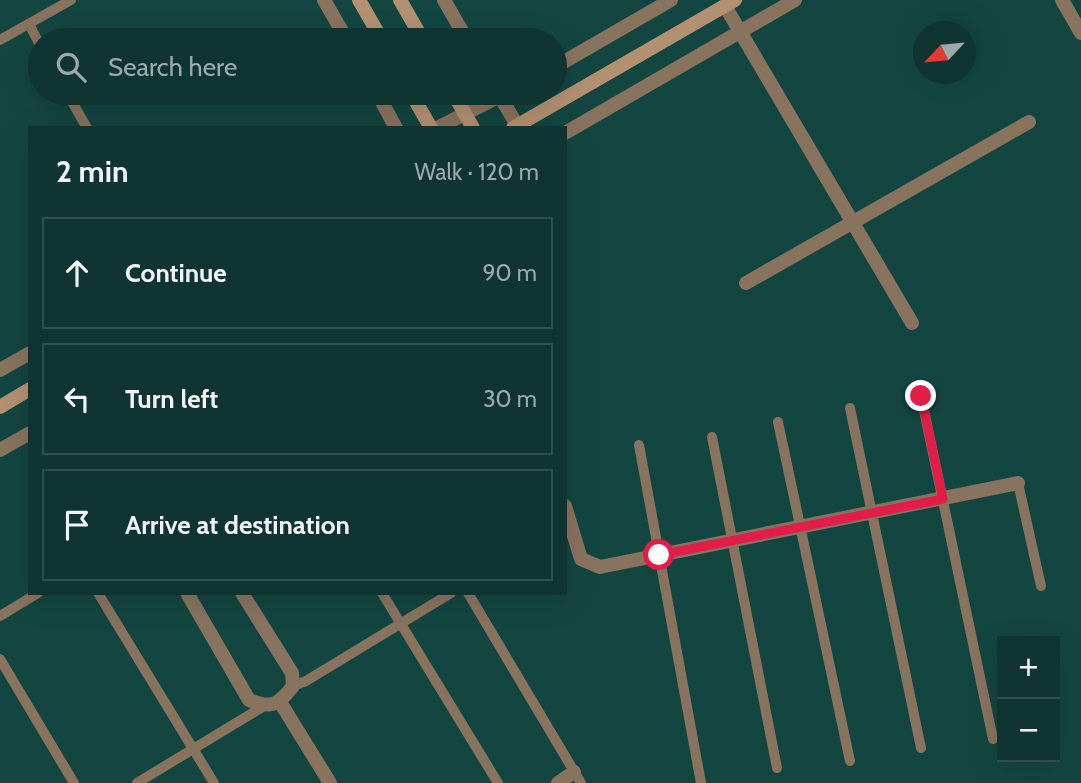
<!DOCTYPE html>
<html lang="en">
<head>
<meta charset="utf-8">
<style>
  :root { --surface:#0f3431; --page:#1d3f3d; --text:#f1f3f6; --muted:#9baaab; --line:#2f4f4d }
  body { margin:0; font-family:Cabin,sans-serif; background:var(--page); color:var(--text) }
  .controls { position:absolute; right:21px; bottom:21px; display:grid; overflow:hidden; border-radius:0px; box-shadow:0 7px 28px #0002 }
  .controls button { width:63px; height:63px; display:grid; place-items:center; padding:0; border:0; border-bottom:2px solid var(--line); background:var(--surface); color:var(--text); font:35px sans-serif }
  .compass { position:absolute; left:913px; top:21px; width:63px; height:63px; border-radius:50%; background:var(--surface); box-shadow:0 7px 28px #0002; rotate:244deg }
  .stop { position:absolute; width:21px; height:21px; margin:-16px; border:5px solid #e11d48; border-radius:50%; background:#fff }
  .stop.end { background:#e11d48; border-color:#fff; box-shadow:0 2px 7px #0008 }
  .list { margin:0; padding:0; list-style:none }
  h2 { display:flex; justify-content:space-between; align-items:center; height:91px; margin:0; padding:0 28px; font-size:30px }
  h2 small { font-size:23px; font-weight:400; color:var(--muted) }
  .list li { display:grid; grid-template-columns:46px 1fr auto; gap:21px; align-items:center; box-sizing:border-box; height:112px; margin:0 14px 14px; padding:0 14px; border:2px solid var(--line); border-radius:0px }
  .list b { display:block; font-size:26px; white-space:nowrap }
  .list em { font-size:23px; font-style:normal; color:var(--muted) }
  .icon { flex:none; width:38px; height:38px; fill:none; stroke:currentColor; stroke-width:2; stroke-linecap:round; stroke-linejoin:round }
  .map { position:relative; flex:none; width:1081px; height:783px; overflow:hidden }
  .search { position:absolute; background:var(--surface); box-shadow:0 7px 28px #0002; left:28px; top:28px; width:539px; height:77px; display:flex; align-items:center; gap:18px; box-sizing:border-box; padding:0 24px; border-radius:38px; color:var(--muted); font-size:26px }
  .panel { position:absolute; background:var(--surface); box-shadow:0 7px 28px #0002; left:28px; top:126px; width:539px; height:469px; border-radius:0px }
  .map>svg:first-child { display:block }
</style>
</head>
<body>
<div class="map">
<svg width="1081" height="783" viewBox="0 0 1081 783">
  <rect width="100%" height="100%" fill="#144641"/>
  <g fill="none" stroke-linecap="round" stroke-linejoin="round">
    <!-- service -->
    <g stroke="#88735f" stroke-width="10">
      <path d="M29,24L40,45"/>
      <path d="M0,40L71,0"/>
      <path d="M67,93L87,128"/>
      <path d="M921,396L993,739"/>
      <path d="M850,408L921,748"/>
      <path d="M778,422L850,761"/>
      <path d="M712,437L777,768"/>
      <path d="M639,445L701,783"/>
      <path d="M1018,483L1041,586"/>
      <path d="M98,593L214,783"/>
      <path d="M382,593L498,783"/>
      <path d="M468,593L581,783"/>
      <path d="M0,616L38,593"/>
      <path d="M0,659L74,783"/>
      <path d="M293,686L306,681L451,593"/>
      <path d="M137,783L264,706"/>
    </g>
    <!-- minor -->
    <g stroke="#88735f" stroke-width="14">
      <path d="M324,0L347,40"/>
      <path d="M444,0L467,40"/>
      <path d="M1062,0L1081,33"/>
      <path d="M725,6L912,323"/>
      <path d="M555,67L671,0"/>
      <path d="M377,93L396,128"/>
      <path d="M498,93L517,125"/>
      <path d="M437,128L506,93"/>
      <path d="M565,133L795,0"/>
      <path d="M746,283L1029,122"/>
      <path d="M0,370L30,353"/>
      <path d="M0,450L30,433"/>
      <path d="M565,506L581,559L600,567L1018,483"/>
      <path d="M187,593L249,700C272,709 278,705 293,686L292,673L242,593"/>
      <path d="M280,702L330,783"/>
      <path d="M558,783L574,772"/>
    </g>
    <!-- secondary -->
    <g stroke="#b29171" stroke-width="14">
      <path d="M359,0L382,40"/>
      <path d="M400,0L423,40"/>
      <path d="M411,93L431,128"/>
      <path d="M453,93L473,128"/>
      <path d="M513,128L735,0"/>
      <path d="M0,407L30,389"/>
    </g>
  </g>
  <g fill="none" stroke-linecap="round" stroke-linejoin="round">
    <!-- route -->
    <path stroke="#e11d48" stroke-width="9" d="M659,555L943,499L921,396"/>
  </g>
</svg>
<div class="controls">
<button>+</button>
<button>−</button>
</div>
<svg class="compass" viewBox="-18 -18 36 36"><path d="M0-13l5 13h-10z" fill="#e53935"/><path d="M0 13l5-13h-10z" fill="#9baaab"/></svg>
<div class="stop" style="left:659px;top:555px"></div>
<div class="stop end" style="left:921px;top:396px"></div>
<div class="search"><svg class="icon" aria-label="search" viewBox="0 0 24 24"><circle cx="10" cy="10" r="6"/><path d="M15 15l6 6"/></svg>Search here</div>
<section class="panel">
<h2>2 min<small>Walk · 120 m</small></h2>
<ul class="list">
<li><svg class="icon" aria-label="ahead" viewBox="0 0 24 24"><path d="M12 20V5M6 11l6-6 6 6"/></svg><div><b>Continue</b></div><em>90 m</em></li>
<li><svg class="icon" aria-label="left" viewBox="0 0 24 24"><path d="M17 20v-9H6M10 6l-5 5 5 5"/></svg><div><b>Turn left</b></div><em>30 m</em></li>
<li><svg class="icon" aria-label="arrive" viewBox="0 0 24 24"><path d="M6 21V4h12l-3 4 3 4H6"/></svg><div><b>Arrive at destination</b></div></li>
</ul>
</section>
</div>
</body>
</html>
